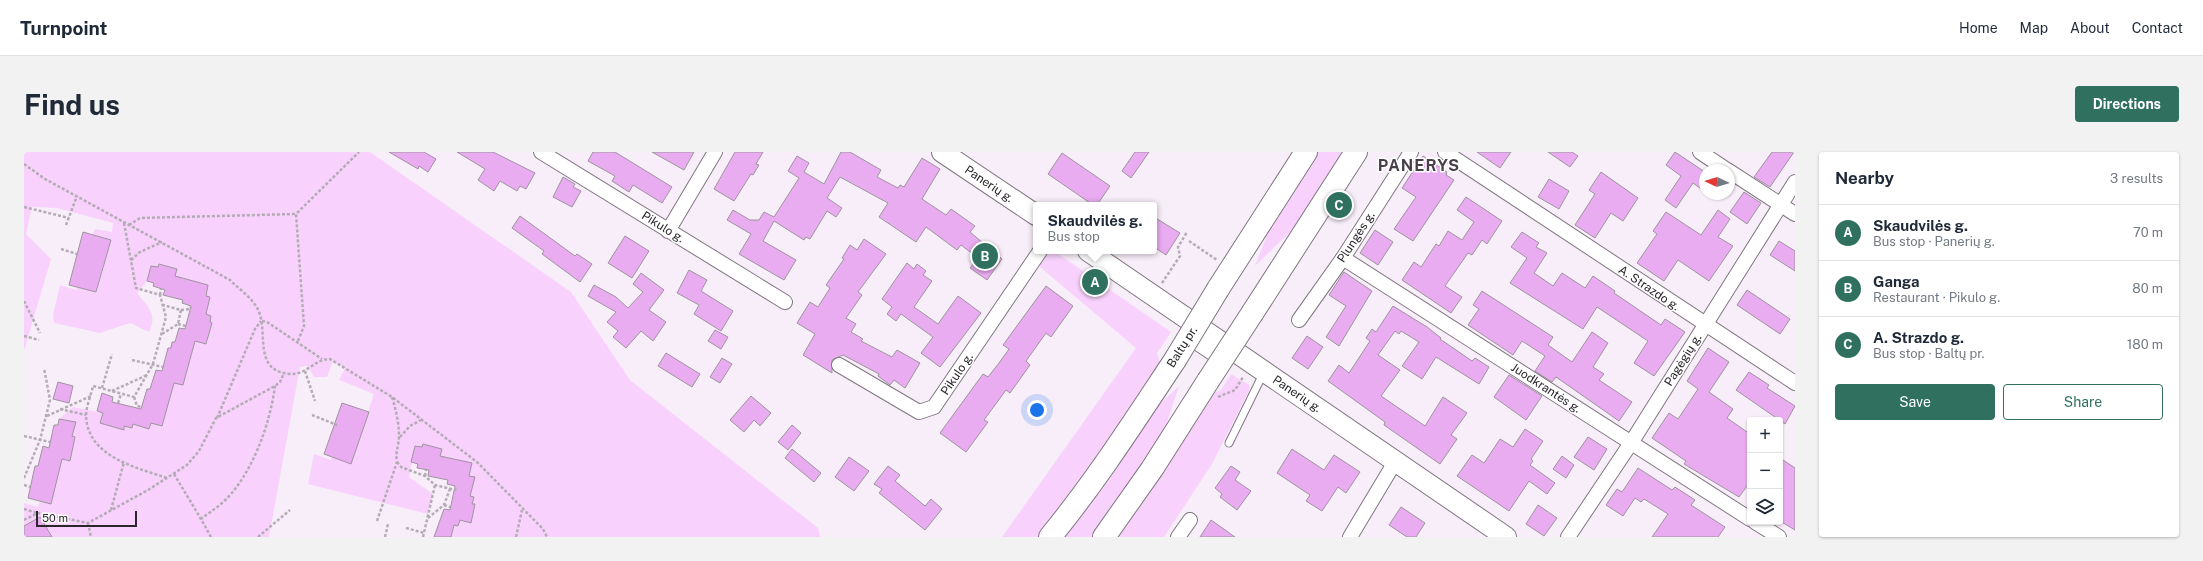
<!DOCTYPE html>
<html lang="en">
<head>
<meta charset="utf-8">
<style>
  :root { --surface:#fff; --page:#f2f2f3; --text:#1f2937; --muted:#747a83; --line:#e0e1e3; --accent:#2f705f }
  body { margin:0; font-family:"Public Sans",sans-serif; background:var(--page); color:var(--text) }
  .controls { position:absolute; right:12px; bottom:12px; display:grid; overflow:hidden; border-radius:4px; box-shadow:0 1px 3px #0004 }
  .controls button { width:36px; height:36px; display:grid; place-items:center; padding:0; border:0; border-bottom:1px solid var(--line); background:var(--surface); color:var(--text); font:20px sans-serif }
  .compass { position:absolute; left:1675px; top:12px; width:36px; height:36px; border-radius:50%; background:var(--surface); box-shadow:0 1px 3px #0004; rotate:274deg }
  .scale { position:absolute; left:12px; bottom:10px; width:101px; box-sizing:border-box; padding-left:4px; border:2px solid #2a262b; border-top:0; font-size:11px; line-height:14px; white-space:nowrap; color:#2a262b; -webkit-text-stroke:3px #fff; paint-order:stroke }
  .you { position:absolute; left:1013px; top:258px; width:14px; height:14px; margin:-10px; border:3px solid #fff; border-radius:50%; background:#1a73e8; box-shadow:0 0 0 6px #1a73e833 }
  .badge { display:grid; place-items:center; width:26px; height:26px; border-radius:50%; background:var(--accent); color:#fff; font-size:13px; font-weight:700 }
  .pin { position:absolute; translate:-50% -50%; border:2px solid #fff; box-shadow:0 1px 4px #0006 }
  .popup { position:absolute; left:1009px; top:50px; width:124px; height:52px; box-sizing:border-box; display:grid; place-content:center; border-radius:4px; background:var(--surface); filter:drop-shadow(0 1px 3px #0005); font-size:13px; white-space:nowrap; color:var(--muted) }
  .popup b { font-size:15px; color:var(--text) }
  .popup::after { content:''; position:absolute; left:50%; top:100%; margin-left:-8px; border:8px solid transparent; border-top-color:var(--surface) }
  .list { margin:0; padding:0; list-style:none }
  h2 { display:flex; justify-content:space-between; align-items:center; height:52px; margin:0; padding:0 16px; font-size:17px }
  h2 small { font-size:13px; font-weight:400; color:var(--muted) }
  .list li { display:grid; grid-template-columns:26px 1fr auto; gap:12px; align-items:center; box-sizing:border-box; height:56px; padding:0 16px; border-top:1px solid var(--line) }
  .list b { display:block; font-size:15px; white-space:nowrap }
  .list p { margin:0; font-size:13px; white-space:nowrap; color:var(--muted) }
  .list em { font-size:13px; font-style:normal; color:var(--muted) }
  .actions { display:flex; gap:8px; padding:12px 16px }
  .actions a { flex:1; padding:9px 0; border:1px solid var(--accent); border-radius:4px; text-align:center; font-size:14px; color:var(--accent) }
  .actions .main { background:var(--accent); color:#fff }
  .icon { flex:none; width:22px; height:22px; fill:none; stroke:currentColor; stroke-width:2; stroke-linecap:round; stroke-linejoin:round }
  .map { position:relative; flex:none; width:1771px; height:385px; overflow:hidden; border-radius:4px }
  header { display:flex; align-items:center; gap:24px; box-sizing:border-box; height:56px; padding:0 20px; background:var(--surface); border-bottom:1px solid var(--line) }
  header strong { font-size:19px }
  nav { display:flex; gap:22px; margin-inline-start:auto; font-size:14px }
  .intro { display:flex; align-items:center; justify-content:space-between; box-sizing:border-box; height:96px; padding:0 24px }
  h1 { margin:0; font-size:28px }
  .button { padding:10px 18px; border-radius:4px; background:var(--accent); color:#fff; font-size:14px; font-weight:700 }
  main { display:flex; gap:24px; padding:0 24px }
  aside { flex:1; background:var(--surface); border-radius:4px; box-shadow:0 1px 3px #0004 }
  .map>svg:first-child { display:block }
</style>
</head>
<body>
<header>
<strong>Turnpoint</strong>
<nav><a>Home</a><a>Map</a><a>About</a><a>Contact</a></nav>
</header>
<div class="intro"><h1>Find us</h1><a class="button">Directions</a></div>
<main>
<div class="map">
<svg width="1771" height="385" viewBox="0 0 1771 385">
  <rect width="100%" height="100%" fill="#f8eef9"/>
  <!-- green -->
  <g fill="#f8d2fc">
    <path d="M0,0H346L547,140L606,228L794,376L796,385H427L430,373L434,374L436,368L447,371L451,352H448L450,345L446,344L450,325L416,307L418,297L399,292L398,295L391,294L385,325L409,342L404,362L284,332L290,302L307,308L308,305L327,312L350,242L315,228L321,216L309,209L303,225H290L284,214L276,215L245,385H28L0,374V351L14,355L16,349L27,352L33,327L34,306L46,309L51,285L48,284L52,271L35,267L49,255L79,261L76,271L99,277L100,274L107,276L109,272L125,277L127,271L138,274L147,230L159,233L170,189L183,192L188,171L186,170L187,164L182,162L186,146L182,144L184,134L164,128H150L153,117L135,112L134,115L127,114L123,129L113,141C124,155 134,162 125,180L106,171L76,181L30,171L29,163L36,133L52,138L53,135L73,140L87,88L68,83L71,77L88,80L89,71L33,56L8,55L2,82L27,107L0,199Z"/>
    <path d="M1291,0H1319L1270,76L1231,114L1251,63Z"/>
    <path d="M1024,99H1030L1147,180L1133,201L1136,211L1091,282L1017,385H978L1112,196L1016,115L1015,112Z"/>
    <path d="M1207,222L1225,233V239L1188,312L1140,385H1091L1187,242L1197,238Z"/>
    <path d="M1155,234L1139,282L1069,385H1038L1126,261Z"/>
  </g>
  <!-- building -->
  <g fill="#e9acf0" stroke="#9e949f">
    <path d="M365,0H400L412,7L404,20L395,14L394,17Z"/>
    <path d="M433,0H469L511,21L502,37L496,34L493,39L476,29L470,39L454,28L461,17Z"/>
    <path d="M569,0H591L648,35L638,51L609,33L605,40L588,29L591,24L564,9Z"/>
    <path d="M628,0H670L660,18Z"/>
    <path d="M711,0H739L732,12L735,13L729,23L727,22L710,49L690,37Z"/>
    <path d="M817,0H826L857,18L853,25L874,36L876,33L880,35L898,6L916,17L898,47L922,63L927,57L951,74L946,80L978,107L963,128L946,116L954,106L937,93L933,98L902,75L892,90L855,65L864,51L816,25L803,46L818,56L812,65L803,59L786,87L782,85L780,88L750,69L739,89L772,108L760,128L715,102L727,82L703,68L709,58L726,68H735L740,60L750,65L775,26L764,19L773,4L785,11L780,20L800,32Z"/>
    <path d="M1111,0H1125L1107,26L1098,19Z"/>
    <path d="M1453,0H1487L1476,16Z"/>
    <path d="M1524,0H1548L1554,4L1546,15Z"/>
    <path d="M1651,0L1681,20V40L1669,31L1652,56L1641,48L1657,24L1642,13Z"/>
    <path d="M1748,0H1770L1746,35L1730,25Z"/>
    <path d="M1038,1L1086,34L1073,53H1069L1024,22Z"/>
    <path d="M1399,4L1423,20L1422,23L1430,28L1389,89L1370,77L1392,45L1378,36Z"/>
    <path d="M1577,20L1614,46L1599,69L1587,61L1571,86L1551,73L1571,42L1565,38Z"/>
    <path d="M539,25L551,32L549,35L557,39L548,55L529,45Z"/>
    <path d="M1525,27L1545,39L1535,57L1514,45Z"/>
    <path d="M1720,40L1737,51L1723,72L1706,60Z"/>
    <path d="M1442,45L1478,69L1463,92L1458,88L1448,103L1444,101L1421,134L1438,145L1427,161L1378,128L1390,110L1397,115L1412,92L1415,94L1424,79L1438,88L1450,70L1433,58Z"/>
    <path d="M1694,58L1706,67L1694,85L1709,94L1685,129L1654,108L1640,129L1613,111L1633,82L1629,79L1642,60L1677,83Z"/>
    <path d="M496,64L551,104L553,102L568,112L556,130L518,102L520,99L488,76Z"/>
    <path d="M1130,65L1156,81L1142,103L1130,95Z"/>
    <path d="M1351,78L1369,90L1354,113L1336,101Z"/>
    <path d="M59,80L87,88L72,140L45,133Z"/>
    <path d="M1498,80L1515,91L1512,95L1523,101L1510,121L1529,134L1538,121L1561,136L1569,124L1591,139L1590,141L1637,173L1641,167L1661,180L1630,224L1610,211L1624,189L1573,155L1559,177L1486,131L1503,106L1487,95Z"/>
    <path d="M601,84L625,99L608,126L584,111Z"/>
    <path d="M840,87L862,102L834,140L838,143L822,166L832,172L827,180L839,187L837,189L868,205L873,198L896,211L881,236L870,228L866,233L854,224L855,222L819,203L808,208V221L779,203L791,182L773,171L786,150L794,155L806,136L802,133L820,107L818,106L826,93L833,98Z"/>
    <path d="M1755,89L1771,99V119L1746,103Z"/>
    <path d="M883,111L890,117L893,112L902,119L899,123L908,129L890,155L914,172L934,144L957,161L916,215L897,201L909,185L877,162L872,169L863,162L868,155L858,147Z"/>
    <path d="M135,112L153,117L151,124L184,133L182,144L186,145L182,162L187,164L186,170L188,171L182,192L171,189L159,233L150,231L138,274L127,271L125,277L109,272L108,276L100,274V278L76,271L79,261L73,259L78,241L89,245L88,250L117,257L123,237H126L132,218L138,219L144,196H147L148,190H151L155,176L161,177L167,154L158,151L159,148L139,143L141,138L129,134L130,131L123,129L127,114L134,115Z"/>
    <path d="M665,118L683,128L677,139L709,159L697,179L670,162L675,153L653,141Z"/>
    <path d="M1320,120L1348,139L1315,194L1302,185L1322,154L1305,143Z"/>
    <path d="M617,121L640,138L625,158L642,170L629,189L617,179L602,196L589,185L594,179L583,170L592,160L564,144L570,133L592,145L604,156L619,140L609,132Z"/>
    <path d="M1022,134L1049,154L1027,185L1022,181L1002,209L1006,213L986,241L982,238L960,268L964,270L942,300L916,281L959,222L964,225L975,211L985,197L979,193Z"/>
    <path d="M1723,138L1766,167L1756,182L1713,153Z"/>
    <path d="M1458,139L1529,185L1524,193L1548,210L1568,180L1584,191L1569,215L1580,222L1575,228L1608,250L1595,269L1532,225L1528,230L1511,219L1521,204L1498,189L1489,203L1444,173L1455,157L1449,153Z"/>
    <path d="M1369,154L1403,175L1417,186L1416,187L1448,209L1451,206L1465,215L1455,232L1412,205L1398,227L1378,214L1395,190L1377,179L1375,182L1371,179L1354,203L1376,218L1357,244L1401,274L1419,245L1443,261L1427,283L1433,287L1416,312L1360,273L1361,270L1304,229L1315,213L1325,221L1346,189L1342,186L1348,177L1352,180Z"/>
    <path d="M691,178L704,185L697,197L684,189Z"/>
    <path d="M1283,184L1299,195L1284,217L1268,206Z"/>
    <path d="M1684,196L1705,210L1685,240L1709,257L1703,266L1726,282V330L1715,345L1660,312L1662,309L1628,286L1645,261L1654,267L1674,237L1663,229Z"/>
    <path d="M642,201L676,222L668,235L634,214Z"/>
    <path d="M698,206L708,212L696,231L686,225Z"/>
    <path d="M1725,220L1745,233L1743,236L1771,254L1761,272L1712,238Z"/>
    <path d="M1485,223L1518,244L1502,268L1470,245Z"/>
    <path d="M34,230L49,234L45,251L29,247Z"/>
    <path d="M727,244L747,261L736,274L730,268L720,280L706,268Z"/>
    <path d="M318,251L345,260L327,312L300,302Z"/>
    <path d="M35,267L52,270L48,284L51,285L46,309L38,307L27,352L4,346L11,314H14L19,294L25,296L30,273H34Z"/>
    <path d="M768,273L777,281L764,298L754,290Z"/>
    <path d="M1501,277L1519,289L1507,307L1509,309L1506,313L1531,331L1523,342L1505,329L1485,359L1433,324L1448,303L1460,311L1476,287L1489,295Z"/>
    <path d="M1564,285L1583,297L1570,318L1550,305Z"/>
    <path d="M399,292L418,297L416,304L448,311L445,324L451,325L446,344L450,345L448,352H451L447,371L436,368L434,374L430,373L427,385H410L420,357L426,358L431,334L423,332L424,328L404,324L405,318L393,316L394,312L387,310L391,294L398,295Z"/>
    <path d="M768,297L797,321L790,330L761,306Z"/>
    <path d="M1268,297L1300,318L1310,303L1336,320L1322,341L1314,335L1298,359L1282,349L1286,343L1253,321Z"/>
    <path d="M1538,304L1550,313L1542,326L1529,317Z"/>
    <path d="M825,305L845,319L830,339L811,325Z"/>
    <path d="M1756,306L1771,316V378L1756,369Z"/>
    <path d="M864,314L876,323L871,329L901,354L907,347L918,357L901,378L855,341L858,337L850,332Z"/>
    <path d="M1207,314L1216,320L1211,328L1227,339L1213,358L1196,345L1198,342L1191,336Z"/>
    <path d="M1614,316L1648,338L1651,335L1671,348L1667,353L1701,375L1694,385H1628L1644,362L1620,347L1617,350L1611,346L1599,364L1582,353L1593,337L1598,340Z"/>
    <path d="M1514,353L1533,366L1520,384L1502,372Z"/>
    <path d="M1377,355L1401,371L1392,385H1383L1365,373Z"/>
    <path d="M16,365L28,385H0V374Z"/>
    <path d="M1187,368L1211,385H1176Z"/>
  </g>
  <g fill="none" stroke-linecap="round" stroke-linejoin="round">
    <defs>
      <path id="service" d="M1205,291L1240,220"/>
      <g id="minor">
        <path d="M517,0L761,150"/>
        <path d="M1421,0L1771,231"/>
        <path d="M1676,0L1703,18"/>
        <path d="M1705,19L1771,62"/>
        <path d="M644,79L691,0"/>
        <path d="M1319,106L1726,367"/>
        <path d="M1275,168L1319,106L1387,0"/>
        <path d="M815,213L895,260L910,255L1016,99"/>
        <path d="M1731,370L1755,385"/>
        <path d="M1154,385L1166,368"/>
        <path d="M1326,385L1371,310"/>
        <path d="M1544,385L1607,291L1771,30"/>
      </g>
      <g id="secondary">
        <path d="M918,0L1012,63"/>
        <path d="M1064,99L1482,385"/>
      </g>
      <g id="primary">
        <path d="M1194,137L1282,0"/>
        <path d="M1229,160L1332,0"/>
        <path d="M1167,182L1200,204"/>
        <path d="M1026,385C1072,329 1111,268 1151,208"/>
        <path d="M1080,385L1128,317L1184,229"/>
      </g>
    </defs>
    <!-- service casing -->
    <use href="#service" stroke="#807781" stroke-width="9"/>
    <!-- minor casing -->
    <use href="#minor" stroke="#807781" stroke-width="16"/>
    <!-- secondary casing -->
    <use href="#secondary" stroke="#807781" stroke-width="22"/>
    <!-- primary casing -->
    <use href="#primary" stroke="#807781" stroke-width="24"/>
    <!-- path -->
    <g stroke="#b4acb5" stroke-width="2.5" stroke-dasharray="3 2" stroke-linecap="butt">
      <path d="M0,12L21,27L206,128C216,138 230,147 235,160C244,182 229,219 266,222C283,223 290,207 306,207L368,245L453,310L519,377L523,385"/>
      <path d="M0,55L45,66"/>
      <path d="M100,71L112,136L136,143L142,165L137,183L129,212L110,245L69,234C67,243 62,255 62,264C64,305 111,315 143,326"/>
      <path d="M42,73L53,44"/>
      <path d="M105,73L116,66L272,62"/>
      <path d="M1165,89L1193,108"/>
      <path d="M37,97L56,103"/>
      <path d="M107,108L116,100L138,90"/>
      <path d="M1138,131L1156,104L1154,95L1163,80"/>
      <path d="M136,143L137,137"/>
      <path d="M0,149L16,181"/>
      <path d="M157,158L166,157L167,154"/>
      <path d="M238,169L243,170L298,207"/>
      <path d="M154,172L162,174"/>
      <path d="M138,182L154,172L157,158L139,153"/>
      <path d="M0,184L15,188"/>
      <path d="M274,189L280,174L272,62L335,0"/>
      <path d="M108,208L139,215"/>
      <path d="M281,219L291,249"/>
      <path d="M78,236L88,202"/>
      <path d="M88,239L123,223"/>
      <path d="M110,245L113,254L118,255"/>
      <path d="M1194,245L1211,238L1219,225"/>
      <path d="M94,251L97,242"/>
      <path d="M36,257L62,263"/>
      <path d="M288,263L313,273"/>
      <path d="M23,264L67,244"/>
      <path d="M193,266L231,177L237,169"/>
      <path d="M0,284L26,290"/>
      <path d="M376,285L386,274L397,268"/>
      <path d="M373,310L377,315L401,324L411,333L431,338L432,335"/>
      <path d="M150,322L177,367"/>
      <path d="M401,324L402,318"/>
      <path d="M0,326L16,288L26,248L20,216"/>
      <path d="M0,333L6,335"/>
      <path d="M420,353L426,355"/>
      <path d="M0,357L13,361"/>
      <path d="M87,358L100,310"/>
      <path d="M404,366L420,353L426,337"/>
      <path d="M0,368L14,361L64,371L124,338L163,313L175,299L192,266L251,234L256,230L260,221"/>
      <path d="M353,369L373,310C371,300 375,293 375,284C375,271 372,258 368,245"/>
      <path d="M64,371L67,385"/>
      <path d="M382,376L400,381"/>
      <path d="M187,385L177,367C183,362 190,358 197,352C227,326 246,273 251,234"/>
      <path d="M234,385L266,358"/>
      <path d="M361,385L364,372"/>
      <path d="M399,385L411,333"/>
      <path d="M492,385L498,358"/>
    </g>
    <!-- service -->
    <use href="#service" stroke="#fff" stroke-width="7"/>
    <!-- minor -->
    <use href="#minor" stroke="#fff" stroke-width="14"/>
    <!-- secondary -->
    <use href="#secondary" stroke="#fff" stroke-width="20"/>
    <!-- primary -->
    <use href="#primary" stroke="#fff" stroke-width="22"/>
    <defs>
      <g id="primary-bridge">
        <path d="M1151,208L1194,137"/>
        <path d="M1184,229L1229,160"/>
      </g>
    </defs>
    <!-- primary-bridge casing -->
    <use href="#primary-bridge" stroke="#807781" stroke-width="24" stroke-linecap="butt"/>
    <!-- primary-bridge -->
    <use href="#primary-bridge" stroke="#fff" stroke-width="22"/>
  </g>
  <g text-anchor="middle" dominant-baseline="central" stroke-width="3" stroke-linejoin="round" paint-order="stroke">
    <!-- street labels -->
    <g font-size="12" fill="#2a262b" stroke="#fff">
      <text transform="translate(965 32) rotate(34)">Panerių g.</text>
      <text transform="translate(639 75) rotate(32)">Pikulo g.</text>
      <text transform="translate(1332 85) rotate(-57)">Plungės g.</text>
      <text transform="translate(1625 136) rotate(34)">A. Strazdo g.</text>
      <text transform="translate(1158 195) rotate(-58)">Baltų pr.</text>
      <text transform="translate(1659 208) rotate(-58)">Pagėgių g.</text>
      <text transform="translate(933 222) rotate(-56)">Pikulo g.</text>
      <text transform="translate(1522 236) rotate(33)">Juodkrantės g.</text>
      <text transform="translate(1273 242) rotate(34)">Panerių g.</text>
    </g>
    <!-- district labels -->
    <g font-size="16" font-weight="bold" letter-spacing="1" fill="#483f48" stroke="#fff">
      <text x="1395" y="13">PANERYS</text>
    </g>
  </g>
</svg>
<div class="controls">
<button>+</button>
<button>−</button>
<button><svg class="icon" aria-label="layers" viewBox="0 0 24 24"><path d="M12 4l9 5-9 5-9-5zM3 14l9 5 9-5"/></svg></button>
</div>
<svg class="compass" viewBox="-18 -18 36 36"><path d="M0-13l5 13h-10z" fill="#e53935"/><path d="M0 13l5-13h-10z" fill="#747a83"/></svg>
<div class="scale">50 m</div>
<div class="you"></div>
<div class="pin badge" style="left:1071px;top:130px">A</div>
<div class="popup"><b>Skaudvilės g.</b>Bus stop</div>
<div class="pin badge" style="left:961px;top:104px">B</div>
<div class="pin badge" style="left:1315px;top:53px">C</div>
</div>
<aside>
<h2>Nearby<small>3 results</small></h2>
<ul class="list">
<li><span class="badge">A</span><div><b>Skaudvilės g.</b><p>Bus stop · Panerių g.</p></div><em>70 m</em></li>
<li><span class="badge">B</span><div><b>Ganga</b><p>Restaurant · Pikulo g.</p></div><em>80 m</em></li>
<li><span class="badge">C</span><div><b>A. Strazdo g.</b><p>Bus stop · Baltų pr.</p></div><em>180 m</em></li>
</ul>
<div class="actions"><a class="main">Save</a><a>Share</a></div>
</aside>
</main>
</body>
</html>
